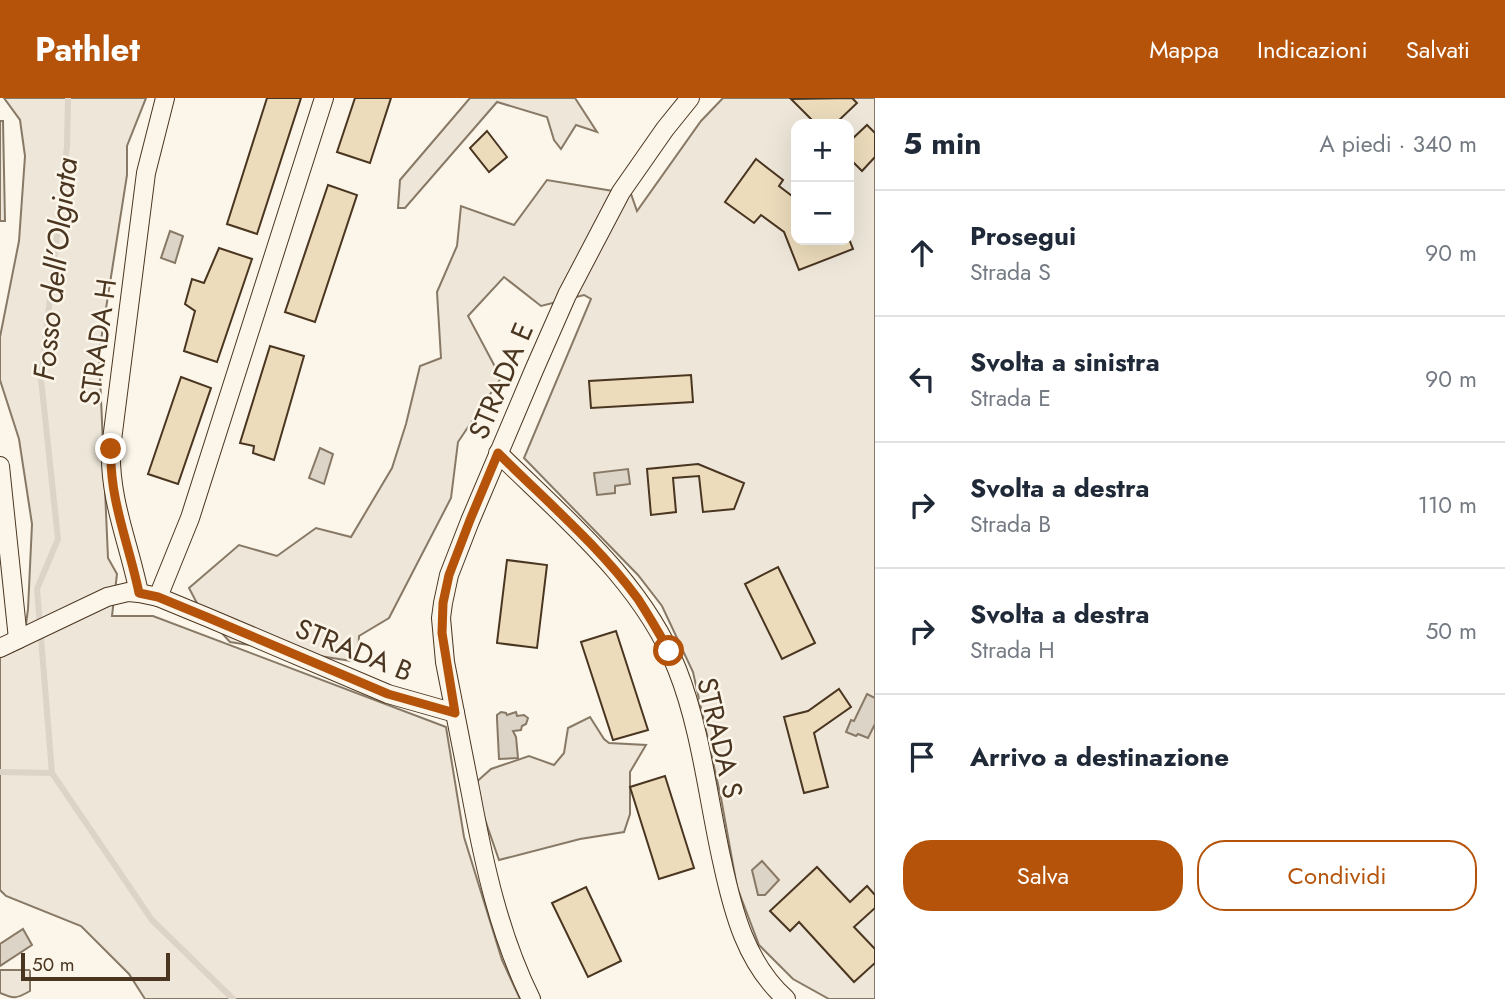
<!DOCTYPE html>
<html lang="it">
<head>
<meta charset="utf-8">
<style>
  :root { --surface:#fff; --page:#f2f2f3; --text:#1f2937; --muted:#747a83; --line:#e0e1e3; --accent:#b45309 }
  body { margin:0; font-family:Jost,sans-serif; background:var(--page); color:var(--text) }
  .controls { position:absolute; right:21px; top:21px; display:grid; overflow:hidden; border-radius:14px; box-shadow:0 7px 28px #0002 }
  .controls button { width:63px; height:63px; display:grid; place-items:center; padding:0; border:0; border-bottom:2px solid var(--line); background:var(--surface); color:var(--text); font:35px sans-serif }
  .scale { position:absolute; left:21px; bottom:18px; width:149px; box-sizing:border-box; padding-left:7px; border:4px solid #4a3520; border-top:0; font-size:19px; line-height:24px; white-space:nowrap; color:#4a3520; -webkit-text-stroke:5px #fbf6e9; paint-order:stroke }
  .stop { position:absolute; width:21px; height:21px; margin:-16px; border:5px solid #b45309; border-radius:50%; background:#fff }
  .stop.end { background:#b45309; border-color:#fff; box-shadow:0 2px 7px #0008 }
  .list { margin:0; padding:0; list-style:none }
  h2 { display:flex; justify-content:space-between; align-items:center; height:91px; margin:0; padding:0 28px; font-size:30px }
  h2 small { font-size:23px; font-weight:400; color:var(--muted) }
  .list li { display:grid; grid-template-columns:46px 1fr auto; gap:21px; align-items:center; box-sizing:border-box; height:126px; padding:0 28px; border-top:2px solid var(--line) }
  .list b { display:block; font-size:26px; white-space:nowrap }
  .list p { margin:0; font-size:23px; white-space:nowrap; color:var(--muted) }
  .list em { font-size:23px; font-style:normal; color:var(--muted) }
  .actions { display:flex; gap:14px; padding:21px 28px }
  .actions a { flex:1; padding:16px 0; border:2px solid var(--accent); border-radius:28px; text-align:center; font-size:24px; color:var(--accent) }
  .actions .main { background:var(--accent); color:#fff }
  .icon { flex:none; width:38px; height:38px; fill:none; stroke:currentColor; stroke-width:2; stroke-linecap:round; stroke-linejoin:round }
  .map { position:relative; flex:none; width:875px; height:901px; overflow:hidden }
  header { display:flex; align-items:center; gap:42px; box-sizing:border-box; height:98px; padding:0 35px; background:var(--accent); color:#fff }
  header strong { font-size:33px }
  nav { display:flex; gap:38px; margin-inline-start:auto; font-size:24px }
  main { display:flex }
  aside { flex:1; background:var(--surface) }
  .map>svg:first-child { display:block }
</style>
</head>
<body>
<header>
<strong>Pathlet</strong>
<nav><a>Mappa</a><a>Indicazioni</a><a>Salvati</a></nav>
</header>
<main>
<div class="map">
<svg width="875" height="901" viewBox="0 0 875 901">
  <rect width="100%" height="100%" fill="#fbf6e9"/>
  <!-- green -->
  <g fill="#ede6d9" stroke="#887966" stroke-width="2" fill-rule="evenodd">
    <path d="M4,0H146L127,48V77L99,255L108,460L117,476L112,518H153L446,629L464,739L502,862L520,901H145L129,876L81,828L6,798L0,792V559L23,549L28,511L32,426L19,341L0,282V239L19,143L25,58L20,22Z"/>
    <path d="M470,0H575L597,34L576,27L561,51L554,42L547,19L497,4L405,110H398L400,82Z"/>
    <path d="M723,0H875V901H829L793,881L759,847L737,789L721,700L693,574L662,508L638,477L524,360L591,201L584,197L541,208L504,179L468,218L501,280L458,344L451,400L389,520L359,538L358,564L230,544L200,511L189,490L239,447L277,458L316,430L351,439L392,370L406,326L420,268L441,260L437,194L457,148L461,108L514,127L547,82L631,96L637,113L701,23ZM796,26H849V142H796Z"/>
    <path d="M0,23H3L5,123H0Z"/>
    <path d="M590,619L604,641L609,645L646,647L630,674V716L624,734L580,741L499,762L473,687L491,671L529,658L554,667L564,655L568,630Z"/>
    <path d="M0,872H30V893C16,901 14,901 0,895Z"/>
  </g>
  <!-- water -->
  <g fill="#dcd4c6" stroke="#887966" stroke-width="2">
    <path d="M170,133L183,138L175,165L161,160Z"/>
    <path d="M320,350L333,356L324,386L309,380Z"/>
    <path d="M628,371L630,386L615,388V395L597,397L594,375Z"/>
    <path d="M867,596L875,600V626L868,640L858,636L856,638L846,634L851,622L854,623Z"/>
    <path d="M501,614L506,615L507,617L516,614L517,618L524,617L528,620L526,626L522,628L521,632L513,633L516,639L518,660L499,661L497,621V617Z"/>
    <path d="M762,763L779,782L765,797H758L752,772Z"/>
    <path d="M23,831L32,847L0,868V846Z"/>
  </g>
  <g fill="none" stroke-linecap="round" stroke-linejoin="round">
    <!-- stream -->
    <g stroke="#dcd4c6" stroke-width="6">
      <path d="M68,0L67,48L41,281L58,441L37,491L52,675L152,822L233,901"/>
      <path d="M0,674L52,675"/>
    </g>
  </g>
  <!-- building -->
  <g fill="#ecdcbc" stroke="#4a3520" stroke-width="2">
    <path d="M267,0H301L257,136L227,126Z"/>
    <path d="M355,0H391L370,65L337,54Z"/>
    <path d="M852,0L857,5L835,26H816L791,1Z"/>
    <path d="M867,27L875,35V59L862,73L849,60V44Z"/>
    <path d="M487,33L507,59L489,74L470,50Z"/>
    <path d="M756,61L783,82L779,88L796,101V142L849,141L853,151L799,172L784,134L761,117L754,125L725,104Z"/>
    <path d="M328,87L357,97L315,224L285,214Z"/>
    <path d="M219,150L252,161L217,264L184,253L195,213L185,206L192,181L204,185Z"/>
    <path d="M270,248L304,258L274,362L253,355L254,348L240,345Z"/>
    <path d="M691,277L693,304L591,310L589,283Z"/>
    <path d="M181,279L211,290L178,386L148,376Z"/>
    <path d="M698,366L744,385L734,411L703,414L699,378L673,380L676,414L651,417L647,371Z"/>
    <path d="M507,462L547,467L537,550L497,545Z"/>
    <path d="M778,469L815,545L782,561L745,486Z"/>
    <path d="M616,533L648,632L613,642L581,544Z"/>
    <path d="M839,591L851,609L814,635L828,689L804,695L784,619L808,613Z"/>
    <path d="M665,678L694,770L659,781L630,689Z"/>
    <path d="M817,769L850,804L867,788L875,797V810L854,829L875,851V865L854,884L799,824L790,833L770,813Z"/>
    <path d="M586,789L621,863L588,879L552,805Z"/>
  </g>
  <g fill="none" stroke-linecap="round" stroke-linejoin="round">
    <defs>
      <g id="street">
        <path d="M498,355C564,420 642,483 677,571C701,631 708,701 722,763C733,814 746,865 786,901"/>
        <path d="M0,368L18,541"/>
        <path d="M139,495C129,445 109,402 111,350L146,75L165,0"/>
        <path d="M158,499L190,420L324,0"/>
        <path d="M0,550L107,499L128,494L139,495L158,499L209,520L388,596L455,615"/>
        <path d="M531,901C499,836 484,766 471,696C462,652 454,608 445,564L441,520L443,505L449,477L470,423L534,272L567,197L621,94L665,31L690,0"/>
      </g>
    </defs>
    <!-- street casing -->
    <use href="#street" stroke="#4a3520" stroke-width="20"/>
    <!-- street -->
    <use href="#street" stroke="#fbf6e9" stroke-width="18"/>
  </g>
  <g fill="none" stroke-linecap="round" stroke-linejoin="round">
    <!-- route -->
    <path stroke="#b45309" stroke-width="9" d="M111,351C109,401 129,446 139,495L158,499L209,520L388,596L455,615L442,535L443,505L449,477L470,422L498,355C546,403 598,447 638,501C649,518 659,535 669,553"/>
  </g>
  <g text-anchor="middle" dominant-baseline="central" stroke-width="5" stroke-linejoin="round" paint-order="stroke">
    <!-- street labels -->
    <g font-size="28" fill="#4a3520" stroke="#fbf6e9">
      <text transform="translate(98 244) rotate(-82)">STRADA H</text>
      <text transform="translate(501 283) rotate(-67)">STRADA E</text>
      <text transform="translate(354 552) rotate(22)">STRADA B</text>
      <text transform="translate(720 640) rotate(77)">STRADA S</text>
    </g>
    <!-- water labels -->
    <g font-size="30" font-style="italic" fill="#4a3520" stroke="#fbf6e9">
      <text transform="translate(55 171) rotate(-84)">Fosso dell’Olgiata</text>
    </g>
  </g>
</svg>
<div class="controls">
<button>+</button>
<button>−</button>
</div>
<div class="scale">50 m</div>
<div class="stop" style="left:669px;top:553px"></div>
<div class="stop end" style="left:111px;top:351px"></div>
</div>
<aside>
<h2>5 min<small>A piedi · 340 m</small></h2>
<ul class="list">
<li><svg class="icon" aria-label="ahead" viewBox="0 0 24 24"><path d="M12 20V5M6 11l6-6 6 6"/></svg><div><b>Prosegui</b><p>Strada S</p></div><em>90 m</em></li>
<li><svg class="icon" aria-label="left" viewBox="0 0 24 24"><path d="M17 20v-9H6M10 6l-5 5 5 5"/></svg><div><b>Svolta a sinistra</b><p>Strada E</p></div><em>90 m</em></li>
<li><svg class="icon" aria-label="right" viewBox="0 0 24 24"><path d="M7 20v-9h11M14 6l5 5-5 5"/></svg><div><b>Svolta a destra</b><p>Strada B</p></div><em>110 m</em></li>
<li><svg class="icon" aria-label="right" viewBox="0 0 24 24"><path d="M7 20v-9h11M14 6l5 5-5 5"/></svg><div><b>Svolta a destra</b><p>Strada H</p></div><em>50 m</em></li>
<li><svg class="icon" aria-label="arrive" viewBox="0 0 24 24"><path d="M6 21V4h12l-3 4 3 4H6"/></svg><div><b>Arrivo a destinazione</b></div></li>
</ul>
<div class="actions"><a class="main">Salva</a><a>Condividi</a></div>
</aside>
</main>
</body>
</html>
